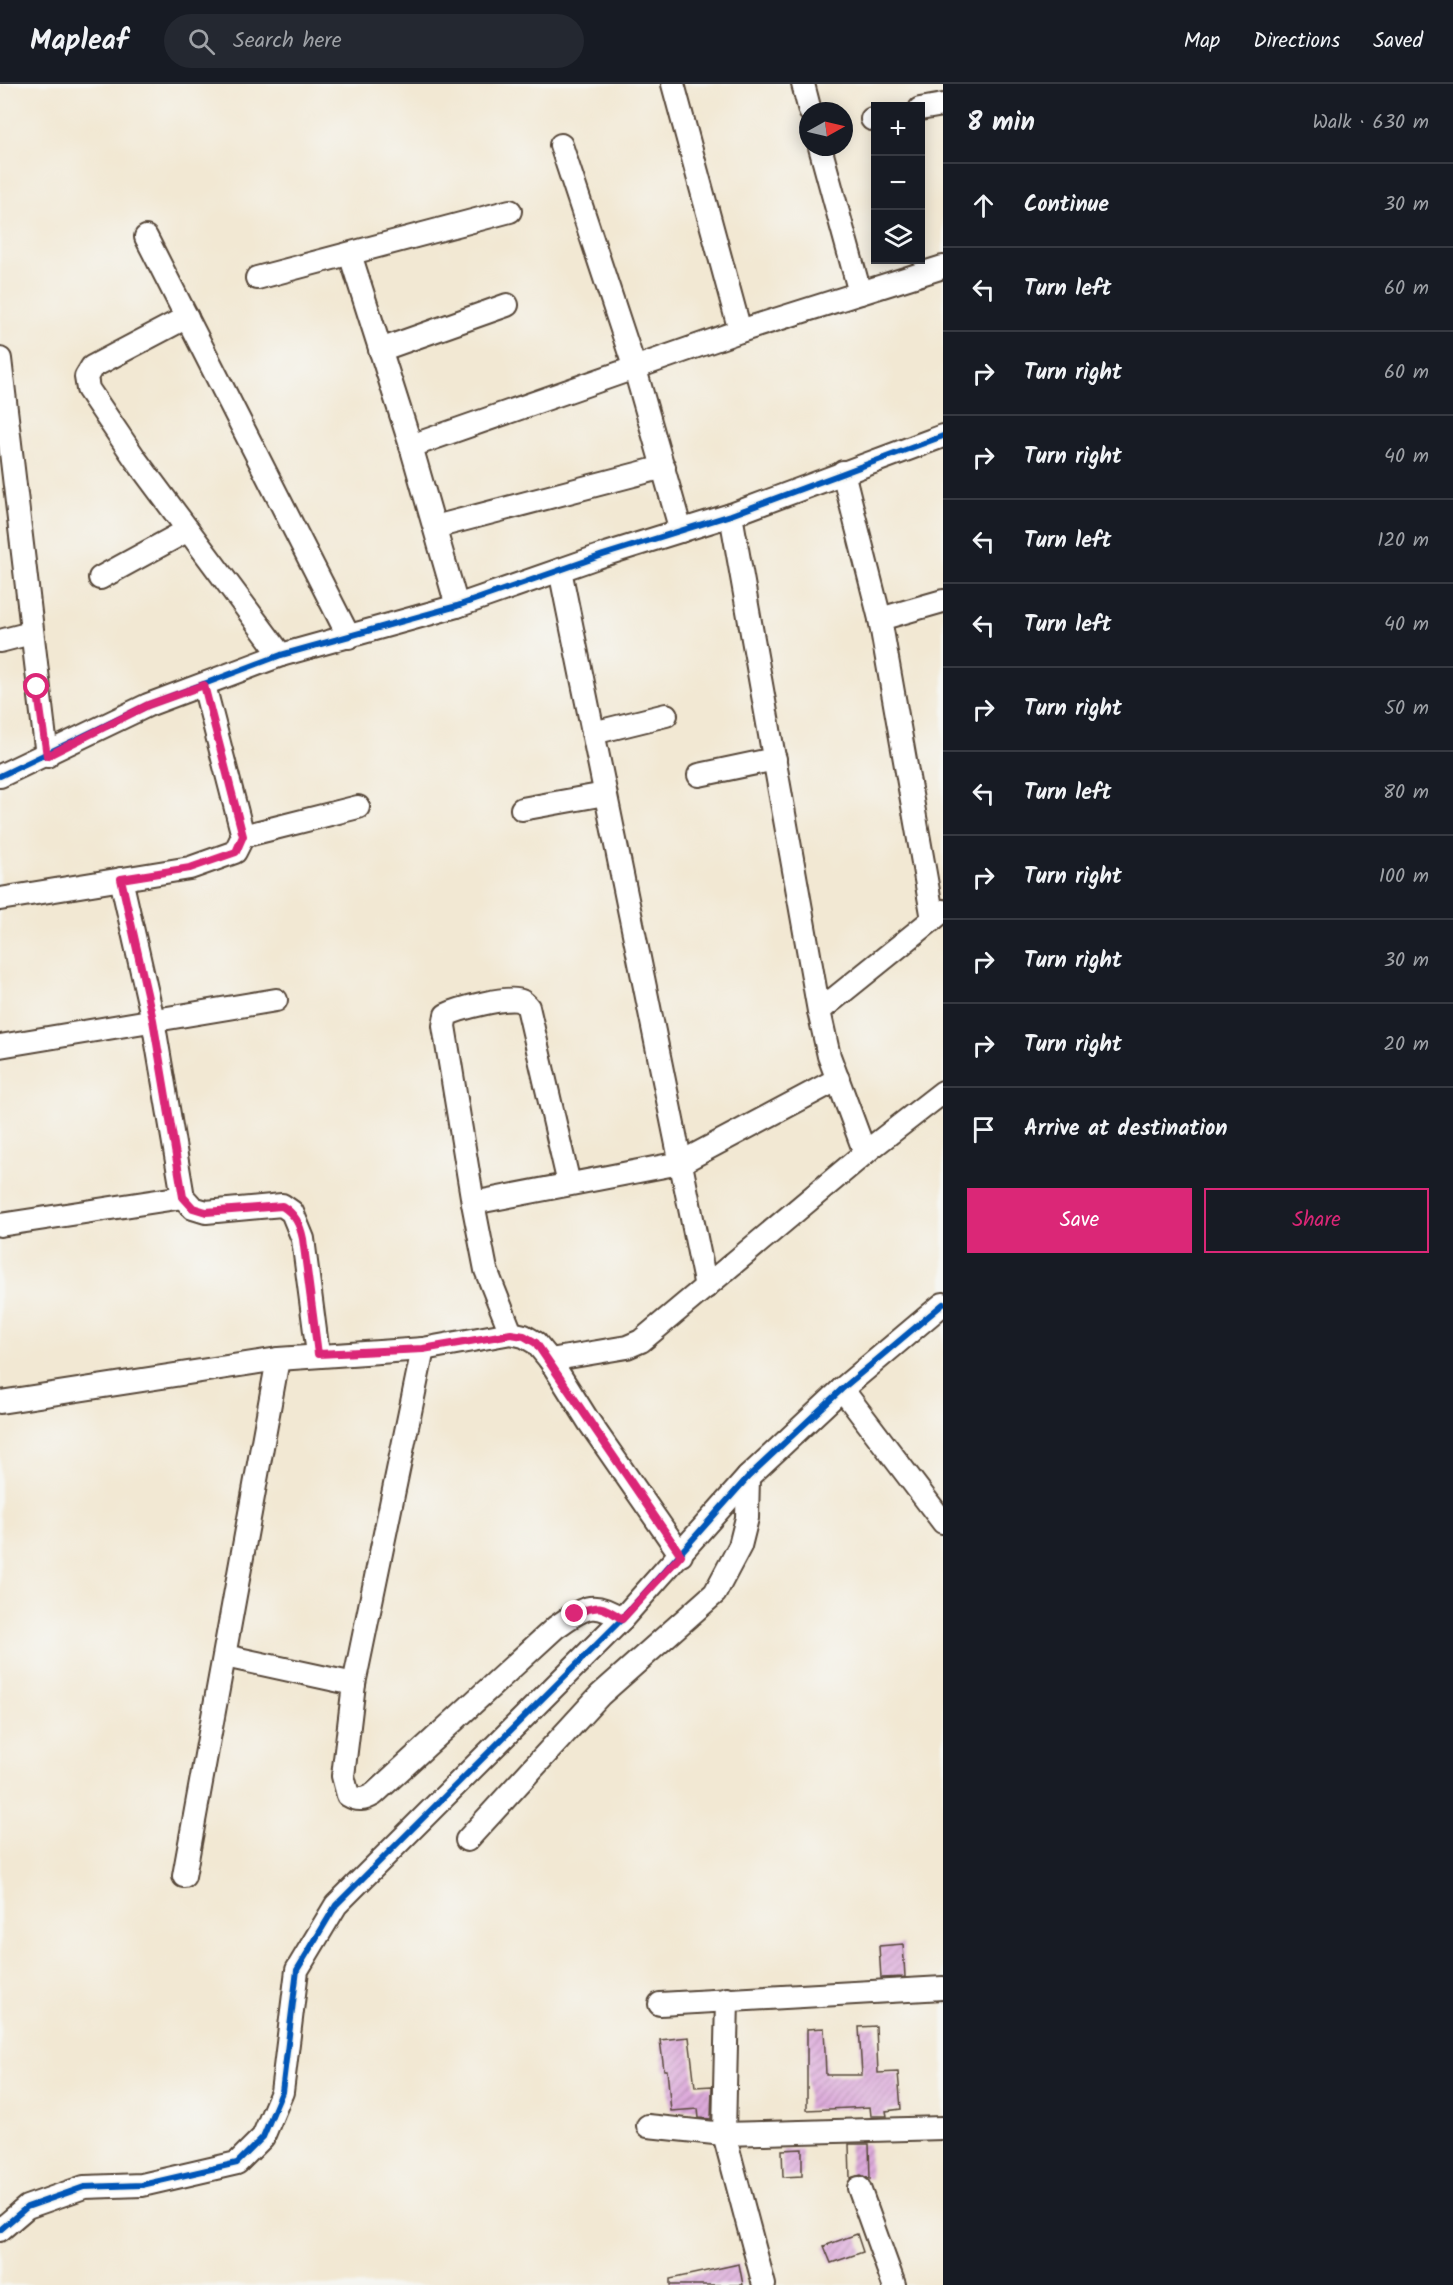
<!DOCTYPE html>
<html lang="en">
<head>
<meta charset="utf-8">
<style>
  :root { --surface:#171b24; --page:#242831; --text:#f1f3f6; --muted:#9ea1a6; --line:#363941; --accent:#db2777 }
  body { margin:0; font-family:Kalam,sans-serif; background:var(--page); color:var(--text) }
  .controls { position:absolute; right:18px; top:18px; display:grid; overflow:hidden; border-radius:0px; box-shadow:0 3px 15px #0003 }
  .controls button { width:54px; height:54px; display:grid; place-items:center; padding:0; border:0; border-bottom:2px solid var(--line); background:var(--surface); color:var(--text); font:30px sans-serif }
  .compass { position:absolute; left:799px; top:18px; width:54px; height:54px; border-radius:50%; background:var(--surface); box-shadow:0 3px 15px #0003; rotate:82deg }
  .stop { position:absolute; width:18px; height:18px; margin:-14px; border:4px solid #db2777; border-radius:50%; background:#fff }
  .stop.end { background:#db2777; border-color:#fff; box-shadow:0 2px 6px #0008 }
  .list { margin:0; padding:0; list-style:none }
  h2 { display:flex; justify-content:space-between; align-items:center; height:78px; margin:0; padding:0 24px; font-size:26px }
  h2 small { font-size:20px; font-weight:400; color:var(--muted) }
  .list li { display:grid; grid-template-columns:39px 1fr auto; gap:18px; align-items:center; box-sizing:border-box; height:84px; padding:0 24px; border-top:2px solid var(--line) }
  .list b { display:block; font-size:22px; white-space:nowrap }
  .list em { font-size:20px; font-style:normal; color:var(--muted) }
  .actions { display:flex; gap:12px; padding:18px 24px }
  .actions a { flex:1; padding:14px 0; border:2px solid var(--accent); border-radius:0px; text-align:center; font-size:21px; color:var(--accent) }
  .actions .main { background:var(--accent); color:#fff }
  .icon { flex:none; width:33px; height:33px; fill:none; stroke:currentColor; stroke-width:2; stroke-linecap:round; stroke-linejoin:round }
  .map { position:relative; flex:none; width:943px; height:2201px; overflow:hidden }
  header { display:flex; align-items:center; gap:36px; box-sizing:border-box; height:84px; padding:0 30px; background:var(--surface); border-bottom:2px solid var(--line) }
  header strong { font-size:28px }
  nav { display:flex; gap:33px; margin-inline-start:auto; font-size:21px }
  .search { width:420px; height:54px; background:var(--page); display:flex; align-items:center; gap:15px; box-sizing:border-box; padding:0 21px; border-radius:33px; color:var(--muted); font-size:22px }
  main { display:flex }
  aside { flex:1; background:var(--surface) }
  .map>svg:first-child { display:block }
</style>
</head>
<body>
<header>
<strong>Mapleaf</strong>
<div class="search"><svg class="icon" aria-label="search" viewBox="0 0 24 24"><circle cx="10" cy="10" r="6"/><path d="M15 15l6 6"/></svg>Search here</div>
<nav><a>Map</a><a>Directions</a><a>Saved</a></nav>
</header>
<main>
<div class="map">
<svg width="943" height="2201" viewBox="0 0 943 2201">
  <defs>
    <pattern id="building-hatch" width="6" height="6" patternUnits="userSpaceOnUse" patternTransform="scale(1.5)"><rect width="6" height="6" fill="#ddabdb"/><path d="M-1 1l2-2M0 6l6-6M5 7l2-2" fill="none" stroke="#b48bb1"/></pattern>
  </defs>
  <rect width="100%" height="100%" fill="#f6f6f2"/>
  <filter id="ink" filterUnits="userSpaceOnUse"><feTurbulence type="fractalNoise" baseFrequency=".0167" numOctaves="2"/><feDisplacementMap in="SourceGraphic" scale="12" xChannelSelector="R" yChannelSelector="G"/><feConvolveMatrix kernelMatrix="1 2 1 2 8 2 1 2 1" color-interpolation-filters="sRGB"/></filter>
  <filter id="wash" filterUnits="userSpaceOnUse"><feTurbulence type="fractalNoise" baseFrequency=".008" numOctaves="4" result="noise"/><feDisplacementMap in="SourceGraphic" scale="24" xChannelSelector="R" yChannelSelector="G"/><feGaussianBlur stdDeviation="1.35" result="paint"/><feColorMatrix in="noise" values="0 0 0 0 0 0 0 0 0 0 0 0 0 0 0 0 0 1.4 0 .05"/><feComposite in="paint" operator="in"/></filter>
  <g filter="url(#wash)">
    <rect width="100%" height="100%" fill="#f2e8d3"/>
    <g id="blocks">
      <!-- building -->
      <g fill="url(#building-hatch)">
        <path d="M903,1860L905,1893L881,1894L879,1862Z"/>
        <path d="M876,1942L878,1989L898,1988L901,2025L886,2027L887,2032H871L870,2023L807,2026V1945L824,1944L826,1991H862L859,1943Z"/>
        <path d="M689,1953L695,2003L712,2002L711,2035L699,2034L698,2025L671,2027L667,1986H664L660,1956Z"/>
        <path d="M849,2060H869L870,2095L861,2091L850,2094Z"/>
        <path d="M802,2065V2092L783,2093L782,2066Z"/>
        <path d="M857,2150L863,2168L831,2179L824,2162Z"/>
        <path d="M739,2180L743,2201H670V2195Z"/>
      </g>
    </g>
  </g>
  <g filter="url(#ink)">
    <use href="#blocks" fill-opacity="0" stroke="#564639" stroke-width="1.5"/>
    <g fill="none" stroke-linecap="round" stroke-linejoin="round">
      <defs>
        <g id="minor">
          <path d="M673,0L740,247"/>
          <path d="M803,0L810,27"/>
          <path d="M920,25L943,21"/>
          <path d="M872,35H876"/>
          <path d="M561,61L635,285L681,447"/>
          <path d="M820,63L860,209"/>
          <path d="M146,153L349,553"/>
          <path d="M350,170L411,362L457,522"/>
          <path d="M257,194L510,127"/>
          <path d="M187,233L92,283L86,293L88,305L136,376L281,571"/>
          <path d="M380,266L507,221"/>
          <path d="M0,275L47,672"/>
          <path d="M411,362L740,247L943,183"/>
          <path d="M843,388L880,535L933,835"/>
          <path d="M731,431L819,927L829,972L865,1069"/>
          <path d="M435,443L664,383"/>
          <path d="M560,486L706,1203"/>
          <path d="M100,494L188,446"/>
          <path d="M880,535L943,517"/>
          <path d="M0,557L31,549"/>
          <path d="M593,649L666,631"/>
          <path d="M699,691L775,675"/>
          <path d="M0,692L148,621L281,571L457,522L603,471L731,431L943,352"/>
          <path d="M522,725L605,710"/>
          <path d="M243,752L358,723"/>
          <path d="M121,795L153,936L183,1113L193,1124L206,1128L282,1121L292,1128L303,1155L318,1270"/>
          <path d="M0,815L190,784L235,768L243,752L204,601"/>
          <path d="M819,927L943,827"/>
          <path d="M0,962L276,916"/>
          <path d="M569,1100L528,923C526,921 524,918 521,917C509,911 458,925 446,931L444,942L473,1119L680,1079L838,995"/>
          <path d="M473,1119L486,1186L511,1249"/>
          <path d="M0,1141L183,1113"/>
          <path d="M423,1265L354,1600L343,1692L348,1711C358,1717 364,1716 374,1710L556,1543C584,1524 592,1515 622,1535"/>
          <path d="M550,1276L627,1263L641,1257L871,1064L943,1008"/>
          <path d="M842,1305L943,1438"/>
          <path d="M0,1318L278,1275L423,1265L511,1249L524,1252L536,1259L550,1276L589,1338L681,1471"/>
          <path d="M225,1572L354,1600"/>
          <path d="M467,1756L600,1611L715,1509L740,1462L747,1434L748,1393"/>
          <path d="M184,1792L278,1275"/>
          <path d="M727,1915L724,2050L764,2201"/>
          <path d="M660,1920L943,1904"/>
          <path d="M648,2042L724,2050L943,2044"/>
          <path d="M859,2104L894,2201"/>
          <path d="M0,2146L27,2123L84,2103L142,2101L237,2079L263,2053L282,2008L297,1886L336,1821L622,1535L748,1393L842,1305L943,1220"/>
        </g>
      </defs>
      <!-- minor casing -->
      <use href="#minor" stroke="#564639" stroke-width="26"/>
      <!-- minor -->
      <use href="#minor" stroke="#fff" stroke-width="22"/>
      <defs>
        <g id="cycleway">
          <path d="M0,692L148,621L281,571L457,522L603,471L731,431L943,352"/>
          <path d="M0,2146L27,2123L84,2103L142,2101L237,2079L263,2053L282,2008L297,1886L336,1821L622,1535L748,1393L842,1305L943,1220"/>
        </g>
      </defs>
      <!-- cycleway casing -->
      <use href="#cycleway" stroke="#f6f6f2" stroke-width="10"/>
      <!-- cycleway -->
      <use href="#cycleway" stroke="#0057b8" stroke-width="6"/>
    </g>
  </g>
  <g fill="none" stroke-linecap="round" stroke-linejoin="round" filter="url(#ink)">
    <!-- route -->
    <path stroke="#db2777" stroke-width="8" d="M37,603L47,672L148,621L204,601L243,752L236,768L190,784L121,795L153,936L183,1113L193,1124L206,1128L282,1122C295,1130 300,1140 303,1155L318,1270L423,1265L511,1250L524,1252L536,1259L681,1471L622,1535C602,1521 598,1520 575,1530"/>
  </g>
</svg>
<div class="controls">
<button>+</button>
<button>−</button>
<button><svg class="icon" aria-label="layers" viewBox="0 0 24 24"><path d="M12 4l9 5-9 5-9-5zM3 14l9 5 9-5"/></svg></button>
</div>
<svg class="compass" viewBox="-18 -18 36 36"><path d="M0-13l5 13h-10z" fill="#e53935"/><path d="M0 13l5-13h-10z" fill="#9ea1a6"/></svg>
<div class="stop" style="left:37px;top:603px"></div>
<div class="stop end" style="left:575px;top:1530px"></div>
</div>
<aside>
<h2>8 min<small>Walk · 630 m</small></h2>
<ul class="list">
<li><svg class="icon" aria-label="ahead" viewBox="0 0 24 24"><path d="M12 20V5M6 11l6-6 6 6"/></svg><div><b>Continue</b></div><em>30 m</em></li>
<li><svg class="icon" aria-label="left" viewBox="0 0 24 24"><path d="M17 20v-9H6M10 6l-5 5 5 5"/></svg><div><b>Turn left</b></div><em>60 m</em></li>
<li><svg class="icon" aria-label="right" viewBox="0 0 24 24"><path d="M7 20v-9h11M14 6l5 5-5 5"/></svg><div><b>Turn right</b></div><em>60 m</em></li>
<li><svg class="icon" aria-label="right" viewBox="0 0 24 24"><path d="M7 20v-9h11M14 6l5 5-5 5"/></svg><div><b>Turn right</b></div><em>40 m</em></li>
<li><svg class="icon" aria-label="left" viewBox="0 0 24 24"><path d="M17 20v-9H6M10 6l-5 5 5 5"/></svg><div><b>Turn left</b></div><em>120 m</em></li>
<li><svg class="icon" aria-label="left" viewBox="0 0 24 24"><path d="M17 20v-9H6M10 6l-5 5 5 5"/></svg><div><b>Turn left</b></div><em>40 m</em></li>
<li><svg class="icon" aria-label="right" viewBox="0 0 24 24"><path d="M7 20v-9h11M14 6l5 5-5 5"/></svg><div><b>Turn right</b></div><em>50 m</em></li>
<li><svg class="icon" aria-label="left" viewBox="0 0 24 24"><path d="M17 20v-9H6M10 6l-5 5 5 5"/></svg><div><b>Turn left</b></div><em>80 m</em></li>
<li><svg class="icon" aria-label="right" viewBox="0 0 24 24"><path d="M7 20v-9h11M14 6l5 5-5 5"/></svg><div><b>Turn right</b></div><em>100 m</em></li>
<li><svg class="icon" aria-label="right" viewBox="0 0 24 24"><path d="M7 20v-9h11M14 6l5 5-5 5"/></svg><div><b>Turn right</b></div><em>30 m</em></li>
<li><svg class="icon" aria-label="right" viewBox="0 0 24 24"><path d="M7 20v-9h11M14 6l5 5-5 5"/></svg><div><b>Turn right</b></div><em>20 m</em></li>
<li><svg class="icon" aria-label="arrive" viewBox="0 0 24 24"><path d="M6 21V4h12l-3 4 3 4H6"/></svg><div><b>Arrive at destination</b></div></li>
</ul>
<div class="actions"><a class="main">Save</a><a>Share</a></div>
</aside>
</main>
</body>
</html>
